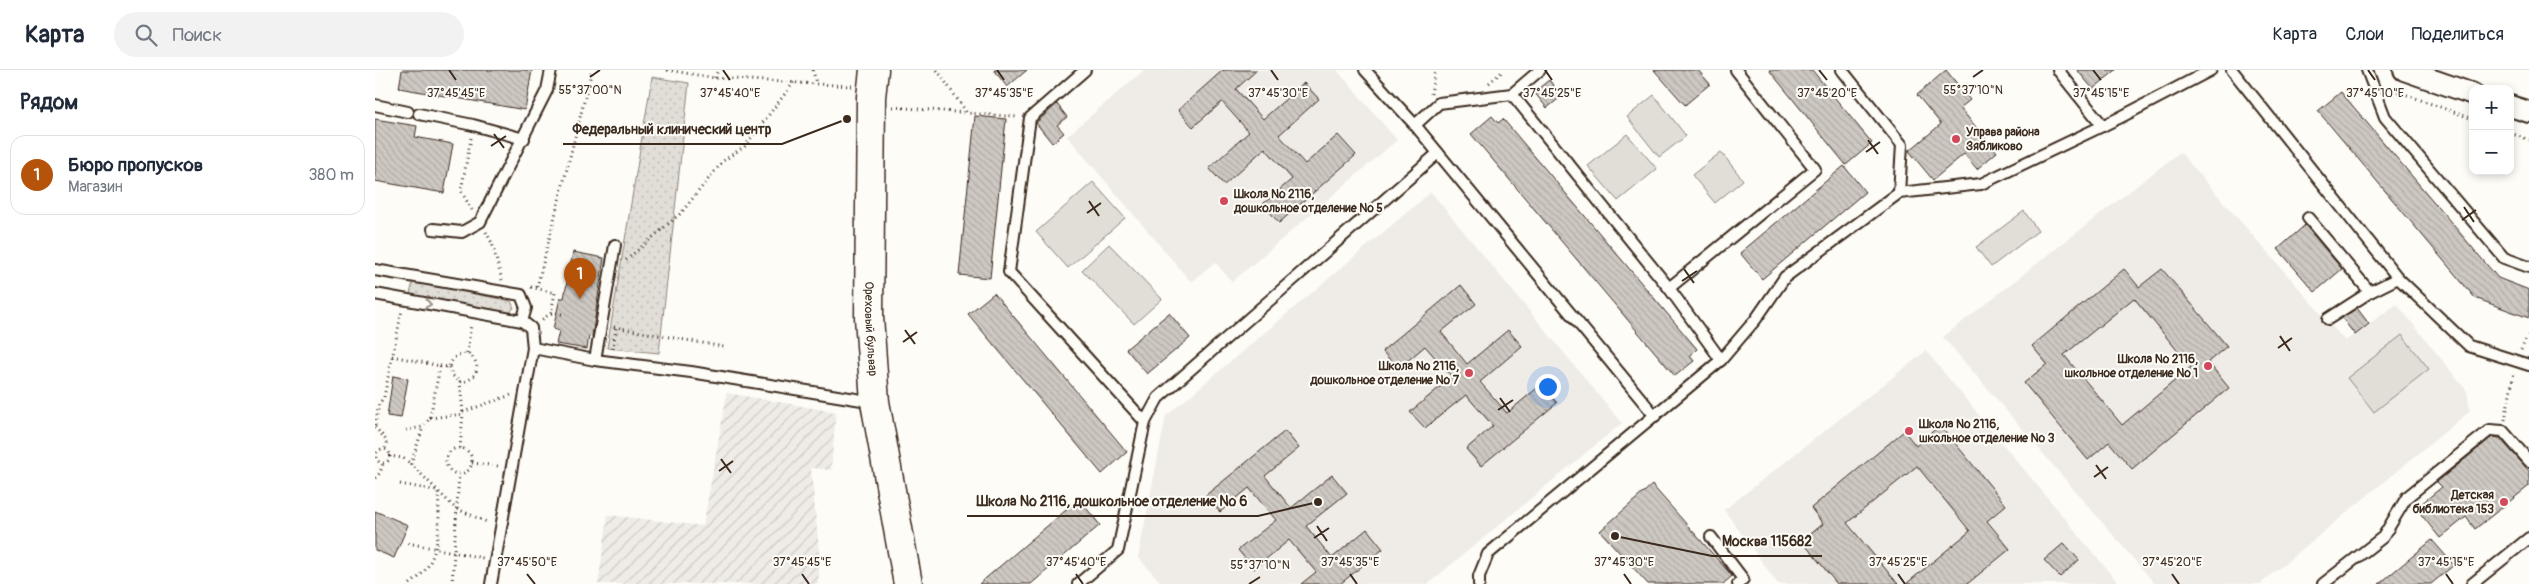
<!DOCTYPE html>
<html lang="ru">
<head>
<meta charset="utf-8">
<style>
  :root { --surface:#fff; --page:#f2f2f3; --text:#1f2937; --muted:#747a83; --line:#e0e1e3; --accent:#b45309 }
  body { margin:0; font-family:Pangolin,sans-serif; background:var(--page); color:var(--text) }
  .controls { position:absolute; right:15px; top:15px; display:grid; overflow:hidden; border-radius:10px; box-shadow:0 2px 8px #0003 }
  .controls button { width:45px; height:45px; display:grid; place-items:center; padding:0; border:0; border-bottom:1px solid var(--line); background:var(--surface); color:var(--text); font:25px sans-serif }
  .you { position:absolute; left:1172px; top:316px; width:18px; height:18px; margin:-12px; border:4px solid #fff; border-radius:50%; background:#1a73e8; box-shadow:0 0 0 8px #1a73e833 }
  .badge { display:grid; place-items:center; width:32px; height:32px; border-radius:50%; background:var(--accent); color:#fff; font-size:16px; font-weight:700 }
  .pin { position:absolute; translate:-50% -41px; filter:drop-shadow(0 1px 2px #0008) }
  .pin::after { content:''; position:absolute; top:26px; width:18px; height:15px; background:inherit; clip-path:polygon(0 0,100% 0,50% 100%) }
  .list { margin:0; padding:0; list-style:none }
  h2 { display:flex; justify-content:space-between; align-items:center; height:65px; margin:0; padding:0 20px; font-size:21px }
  h2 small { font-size:16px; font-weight:400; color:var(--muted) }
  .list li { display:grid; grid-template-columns:32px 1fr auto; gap:15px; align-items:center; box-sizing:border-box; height:80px; margin:0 10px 10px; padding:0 10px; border:1px solid var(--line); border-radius:15px }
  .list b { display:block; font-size:19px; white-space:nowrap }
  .list p { margin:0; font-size:16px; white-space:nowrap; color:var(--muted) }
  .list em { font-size:16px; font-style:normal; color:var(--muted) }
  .icon { flex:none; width:28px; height:28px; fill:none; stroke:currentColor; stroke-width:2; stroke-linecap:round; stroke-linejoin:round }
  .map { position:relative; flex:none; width:2154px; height:514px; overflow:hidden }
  header { display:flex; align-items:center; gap:30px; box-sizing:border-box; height:70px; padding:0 25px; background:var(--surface); border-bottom:1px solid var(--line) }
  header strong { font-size:24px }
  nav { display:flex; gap:28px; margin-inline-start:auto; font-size:18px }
  .search { width:350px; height:45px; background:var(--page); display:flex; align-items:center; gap:12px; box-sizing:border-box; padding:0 18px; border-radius:28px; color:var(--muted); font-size:19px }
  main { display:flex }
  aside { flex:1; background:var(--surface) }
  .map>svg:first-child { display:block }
</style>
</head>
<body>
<header>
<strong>Карта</strong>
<div class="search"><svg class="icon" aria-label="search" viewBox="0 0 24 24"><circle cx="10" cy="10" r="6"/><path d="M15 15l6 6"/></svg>Поиск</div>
<nav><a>Карта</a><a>Слои</a><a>Поделиться</a></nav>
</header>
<main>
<aside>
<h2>Рядом<small></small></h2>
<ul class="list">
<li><span class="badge">1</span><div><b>Бюро пропусков</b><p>Магазин</p></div><em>380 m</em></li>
</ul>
</aside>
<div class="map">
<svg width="2154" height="514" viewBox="0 0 2154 514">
  <defs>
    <pattern id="industrial-furrows" width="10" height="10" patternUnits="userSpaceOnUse" patternTransform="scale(1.25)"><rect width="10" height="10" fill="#efece7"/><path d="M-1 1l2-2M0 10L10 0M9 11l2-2" fill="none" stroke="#cecbc6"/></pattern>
    <pattern id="grass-dots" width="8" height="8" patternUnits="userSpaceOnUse" patternTransform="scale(1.25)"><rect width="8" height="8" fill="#e1ded7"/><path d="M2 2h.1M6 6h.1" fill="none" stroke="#c2bfb8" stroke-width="1.8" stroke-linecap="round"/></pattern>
    <pattern id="building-back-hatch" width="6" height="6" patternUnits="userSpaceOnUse" patternTransform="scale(1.25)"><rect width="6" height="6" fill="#cdc8c2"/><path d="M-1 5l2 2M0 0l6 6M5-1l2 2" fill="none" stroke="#b1aca6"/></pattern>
  </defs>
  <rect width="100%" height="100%" fill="#fdfcf7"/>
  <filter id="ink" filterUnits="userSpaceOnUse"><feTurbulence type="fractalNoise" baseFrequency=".02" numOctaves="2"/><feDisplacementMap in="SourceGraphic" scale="10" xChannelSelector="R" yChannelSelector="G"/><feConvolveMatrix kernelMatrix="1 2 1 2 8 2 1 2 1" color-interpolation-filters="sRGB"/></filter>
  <g filter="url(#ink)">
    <!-- built -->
    <g fill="#efece7">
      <path d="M769,0H962L1022,70L857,212L840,192L816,212L692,66Z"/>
      <path d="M1805,82L1970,271L2022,234L2092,321L2095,341L1885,514H1780L1568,267Z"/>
      <path d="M1056,122L1247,353L1053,514H787L763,487L791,346Z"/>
      <path d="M1551,281L1744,514H1403L1349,440Z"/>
    </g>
    <!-- industrial -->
    <path fill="url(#industrial-furrows)" d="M352,323L461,342L456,400L436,398L445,491L443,514H223L233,445L328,456Z"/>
    <!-- grass -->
    <g fill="url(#grass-dots)" stroke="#8e847a">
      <path d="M277,7L314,13L284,283L232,278Z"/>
      <path d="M38,212L136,231L139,238L133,244L35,224Z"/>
    </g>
    <!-- park -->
    <g fill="#e1ded7" stroke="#8e847a">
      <path d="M1279,25L1311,66L1284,87L1252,47Z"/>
      <path d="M1252,64L1282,99L1243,131L1213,96Z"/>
      <path d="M1346,82L1368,110L1340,133L1317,105Z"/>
      <path d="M718,112L750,148L693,198L661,162Z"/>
      <path d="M1649,141L1663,161L1616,197L1601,177Z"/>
      <path d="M734,174L787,229L759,254L707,200Z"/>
      <path d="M2027,265L2054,299L1999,342L1972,308Z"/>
    </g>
    <!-- building -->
    <g fill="url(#building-back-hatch)" stroke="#3b2a1e" fill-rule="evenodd">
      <path d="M27,0H157L150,40L24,18Z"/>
      <path d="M619,0H652L632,17Z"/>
      <path d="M848,0H882L861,19L888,49L929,13L944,29L904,65L930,94L963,65L981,85L904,153L888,134L917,109L890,78L849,115L834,98L874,62L847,32L818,57L803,40Z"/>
      <path d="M1279,0H1323L1335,14L1310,35Z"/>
      <path d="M1394,0H1437L1497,73L1471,95Z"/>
      <path d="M1571,0L1595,30L1585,38L1622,82L1602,99L1589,84L1558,110L1534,81L1566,54L1542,25Z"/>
      <path d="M1702,0H1741L1718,19Z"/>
      <path d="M1174,10L1187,26L1172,38L1159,22Z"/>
      <path d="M1966,22L2123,208L2154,220V248L2100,228L1943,41Z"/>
      <path d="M682,34L692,47L682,55L689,63L677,73L661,53Z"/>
      <path d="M600,46L631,49L615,208L584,205Z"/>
      <path d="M1117,46L1123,53L1128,49L1322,279L1315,286L1319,291L1300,306L1096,64Z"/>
      <path d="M0,49L42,56L40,67L78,74L69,123L0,111Z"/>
      <path d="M1469,96L1490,122L1387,209L1365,183Z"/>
      <path d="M1930,155L1967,199L1940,222L1903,179Z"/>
      <path d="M198,182L229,188L217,267L214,266L212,279L181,274L184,261L178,259L185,228H189Z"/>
      <path d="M1749,199L1764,217L1787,199L1852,276L1833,292L1854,318L1757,399L1734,372L1713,390L1649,313L1672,294L1657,276ZM1759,228L1816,297L1747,355L1689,285Z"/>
      <path d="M1086,215L1101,234L1066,262L1092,294L1133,260L1147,276L1105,312L1132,343L1167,314L1182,333L1106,396L1091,379L1118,356L1091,325L1050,358L1035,342L1077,307L1050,276L1023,299L1007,281Z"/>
      <path d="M619,223L752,382L727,404L593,244Z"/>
      <path d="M1982,238L1994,254L1980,265L1967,248Z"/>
      <path d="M794,243L815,268L772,304L751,279Z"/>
      <path d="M18,306L33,309L26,348L12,346Z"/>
      <path d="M1565,355L1631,435L1612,451L1635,479L1592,514H1531L1595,461L1542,396L1472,453L1523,514H1462L1427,471L1448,454L1436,438L1529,361L1541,376Z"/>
      <path d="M910,361L924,378L890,406L916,438L957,405L972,423L931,456L957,488L992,459L1008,479L965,514H926L941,502L914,470L879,499L863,480L901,450L874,418L845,442L831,425Z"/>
      <path d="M2117,367L2125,368L2154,401V416L2100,459L2091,447L2065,468L2041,438L2067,417L2062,412Z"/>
      <path d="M1277,415L1357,506L1348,514H1273L1225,461Z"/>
      <path d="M704,429L725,455L656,514H604Z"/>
      <path d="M0,441L33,455L19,488L0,480Z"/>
      <path d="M2057,470L2079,495L2056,514H2004Z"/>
      <path d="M1689,473L1704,490L1685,507L1669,490Z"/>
    </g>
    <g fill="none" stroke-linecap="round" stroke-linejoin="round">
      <defs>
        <g id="lane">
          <path d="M710,0L655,48L634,202L770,352"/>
          <path d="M990,0L1040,55L1280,346"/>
          <path d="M1467,0L1527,75L1524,123"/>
          <path d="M1683,0L1728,56"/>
          <path d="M1857,0L2023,208L2094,276L2154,295"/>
          <path d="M1992,0L2010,47L2129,188L2154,197"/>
          <path d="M1137,24L1165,0"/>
          <path d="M0,35L33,42"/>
          <path d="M44,44L98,55L149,69"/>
          <path d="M1040,55L1064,33L1137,24L1294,218L1346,290"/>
          <path d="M1933,148L1995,222"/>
          <path d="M58,159L87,162L105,152L172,20L176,0"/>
          <path d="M0,200L146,225L151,238L147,251L0,224"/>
          <path d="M1294,218L1440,99L1361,0"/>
          <path d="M1953,249L1995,222L2023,208"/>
          <path d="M147,251L156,258L158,278L220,290L316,302L499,332"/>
          <path d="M220,290L240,175"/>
          <path d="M1336,467L1368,509L1363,514"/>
          <path d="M116,514L158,278"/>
          <path d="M703,514L743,480L770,352L783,328L1063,83"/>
          <path d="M1104,514V506L1113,484L1346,290L1381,249L1410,207L1524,123L1606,114L1744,48L1836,0"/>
          <path d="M1948,514L2008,467L2032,427L2115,360L2128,361L2154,391"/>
          <path d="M2097,514L2154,468"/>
        </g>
        <g id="street">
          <path d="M2029,0L2098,24"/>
          <path d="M2135,36L2154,42"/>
        </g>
        <g id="secondary">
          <path id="s1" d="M499,0L496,27L494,247L500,332L533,514"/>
        </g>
      </defs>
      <!-- lane casing -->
      <use href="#lane" stroke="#3b2a1e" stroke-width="14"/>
      <!-- street casing -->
      <use href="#street" stroke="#3b2a1e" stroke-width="24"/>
      <!-- secondary casing -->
      <use href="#secondary" stroke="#3b2a1e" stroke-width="31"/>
      <!-- path -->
      <g stroke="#3b2a1e" stroke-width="3" stroke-dasharray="1 4" stroke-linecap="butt">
        <path d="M292,0L340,8L477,16"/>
        <path d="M438,0L441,13"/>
        <path d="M562,0L592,43L644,47"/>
        <path d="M340,8L343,0"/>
        <path d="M1114,13L1129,0"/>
        <path d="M2013,18L2098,49"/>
        <path d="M1056,24L1060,0"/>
        <path d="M518,37L592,43"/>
        <path d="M2135,63L2154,70"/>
        <path d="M96,68L86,121L97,140"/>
        <path d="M111,162L117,173L127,210"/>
        <path d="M251,190L306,143L348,91L370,76L419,12"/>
        <path d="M156,217L180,223L176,243L165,251"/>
        <path d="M162,217L217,0"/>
        <path d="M176,243L187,244"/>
        <path d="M239,257L349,277"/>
        <path d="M238,279L241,258"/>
        <path d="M2146,280L2154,263"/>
        <path d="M92,283L96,254"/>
        <path d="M17,286L65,296L55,348L48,357L31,360"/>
        <path d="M65,296L74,297C78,287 82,284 92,283C108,292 103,311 85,312L88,342"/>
        <path d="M74,297L77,305L85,312"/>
        <path d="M55,348L88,344V342L136,325"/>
        <path d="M2130,350L2139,302"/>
        <path d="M0,355L4,334L9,327L27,240"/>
        <path d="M0,357L12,371L10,378"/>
        <path d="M85,378L88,344"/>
        <circle cx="84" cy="391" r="13"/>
        <circle cx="8" cy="386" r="7"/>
        <path d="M14,386L28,388L36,394"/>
        <path d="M97,393L123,396"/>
        <path d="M0,408L5,403L8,393"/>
        <path d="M25,414L63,421L80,438L114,453"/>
        <path d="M33,473L108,488"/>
        <path d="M35,514C67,493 65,455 63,421L36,394L48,357"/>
        <path d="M77,514L84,404"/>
      </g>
      <!-- lane -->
      <use href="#lane" stroke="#fdfcf7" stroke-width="10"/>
      <!-- street -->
      <use href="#street" stroke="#fdfcf7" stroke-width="20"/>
      <!-- secondary -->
      <use href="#secondary" stroke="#fdfcf7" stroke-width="28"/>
    </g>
    <!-- one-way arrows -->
    <defs><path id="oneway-chevron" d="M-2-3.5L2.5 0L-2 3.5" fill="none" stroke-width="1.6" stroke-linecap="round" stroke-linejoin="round" transform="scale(1.25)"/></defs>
    <use stroke="#9c938a" href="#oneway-chevron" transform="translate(53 234) rotate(10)"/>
  </g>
  <!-- ticks -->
  <path fill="none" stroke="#3b2a1e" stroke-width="2" d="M74,0L81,10M348,0L355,10M622,0L629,10M896,0L903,10M1170,0L1177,10M1444,0L1452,10M1718,0L1726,10M1993,0L2000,10M215,7L225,0M1598,7L1608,0M119,64L129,78M1493,70L1503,84M116,76L131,66M1491,82L1505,72M714,131L724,146M2089,137L2099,152M712,143L726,133M2087,150L2101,140M1309,199L1319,213M1307,211L1322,201M530,260L540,274M1905,266L1915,281M528,272L542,262M1903,278L1917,268M1125,328L1135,342M1123,340L1138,330M346,389L356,403M1721,395L1731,409M344,401L358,391M1719,407L1733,397M942,456L952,471M939,468L954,458M152,504L160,514M427,504L434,514M701,504L708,514M975,504L982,514M1249,504L1256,514M1523,504L1530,514M1797,504L1804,514M2071,504L2078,514M874,514L885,507"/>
  <!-- markers -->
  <g fill="#d1495b" stroke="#fdfcf7" stroke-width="2">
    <circle cx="1581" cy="69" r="5"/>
    <circle cx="849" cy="131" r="5"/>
    <circle cx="1833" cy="296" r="5"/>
    <circle cx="1094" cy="303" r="5"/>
    <circle cx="1534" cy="361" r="5"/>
    <circle cx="2129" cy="432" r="5"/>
  </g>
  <g text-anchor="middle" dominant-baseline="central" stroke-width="4" stroke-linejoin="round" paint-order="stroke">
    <!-- poi labels -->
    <g font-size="12" font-weight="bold" fill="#3b2a1e" stroke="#fdfcf7" text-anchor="start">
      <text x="1591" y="62">Управа района<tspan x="1591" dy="14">Зябликово</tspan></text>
      <text x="859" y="124">Школа № 2116,<tspan x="859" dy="14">дошкольное отделение № 5</tspan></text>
      <text x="1823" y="289" text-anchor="end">Школа № 2116,<tspan x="1823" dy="14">школьное отделение № 1</tspan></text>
      <text x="1084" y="296" text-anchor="end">Школа № 2116,<tspan x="1084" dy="14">дошкольное отделение № 7</tspan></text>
      <text x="1544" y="354">Школа № 2116,<tspan x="1544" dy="14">школьное отделение № 3</tspan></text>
      <text x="2119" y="425" text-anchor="end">Детская<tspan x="2119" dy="14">библиотека 153</tspan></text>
    </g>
    <!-- street labels -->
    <g font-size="12" fill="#3b2a1e" stroke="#fdfcf7">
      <text stroke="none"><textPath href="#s1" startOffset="259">Ореховый бульвар</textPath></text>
    </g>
  </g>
  <g font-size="12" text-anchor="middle" fill="#3b2a1e" stroke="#fdfcf7" stroke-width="4" stroke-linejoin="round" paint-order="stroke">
    <text x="215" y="24">55°37'00"N</text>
    <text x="1598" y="24">55°37'10"N</text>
    <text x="81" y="27">37°45'45"E</text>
    <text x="355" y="27">37°45'40"E</text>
    <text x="1177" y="27">37°45'25"E</text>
    <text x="1452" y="27">37°45'20"E</text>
    <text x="1726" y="27">37°45'15"E</text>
    <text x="629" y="27">37°45'35"E</text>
    <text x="903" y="27">37°45'30"E</text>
    <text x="2000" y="27">37°45'10"E</text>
    <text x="152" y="496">37°45'50"E</text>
    <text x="427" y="496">37°45'45"E</text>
    <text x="701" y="496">37°45'40"E</text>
    <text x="975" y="496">37°45'35"E</text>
    <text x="1249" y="496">37°45'30"E</text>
    <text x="1523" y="496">37°45'25"E</text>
    <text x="1797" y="496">37°45'20"E</text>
    <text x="2071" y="496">37°45'15"E</text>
    <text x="885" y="499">55°37'10"N</text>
  </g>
  <!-- callouts -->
  <path fill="none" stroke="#3b2a1e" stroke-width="2" d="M472 49L407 74H188M943 432L883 446H592M1240 466L1337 486H1447"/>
  <g fill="#3b2a1e" stroke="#fdfcf7" stroke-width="2">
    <circle cx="472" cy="49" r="5"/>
    <circle cx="943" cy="432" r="5"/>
    <circle cx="1240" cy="466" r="5"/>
  </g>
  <g font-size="14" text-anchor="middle" font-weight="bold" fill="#3b2a1e" stroke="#fdfcf7" stroke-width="4" stroke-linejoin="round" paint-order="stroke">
    <text x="297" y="64">Федеральный клинический центр</text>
    <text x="737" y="436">Школа № 2116, дошкольное отделение № 6</text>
    <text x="1392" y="476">Москва 115682</text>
  </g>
</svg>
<div class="controls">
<button>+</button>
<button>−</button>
</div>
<div class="you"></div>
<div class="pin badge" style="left:205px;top:229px">1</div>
</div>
</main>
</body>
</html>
